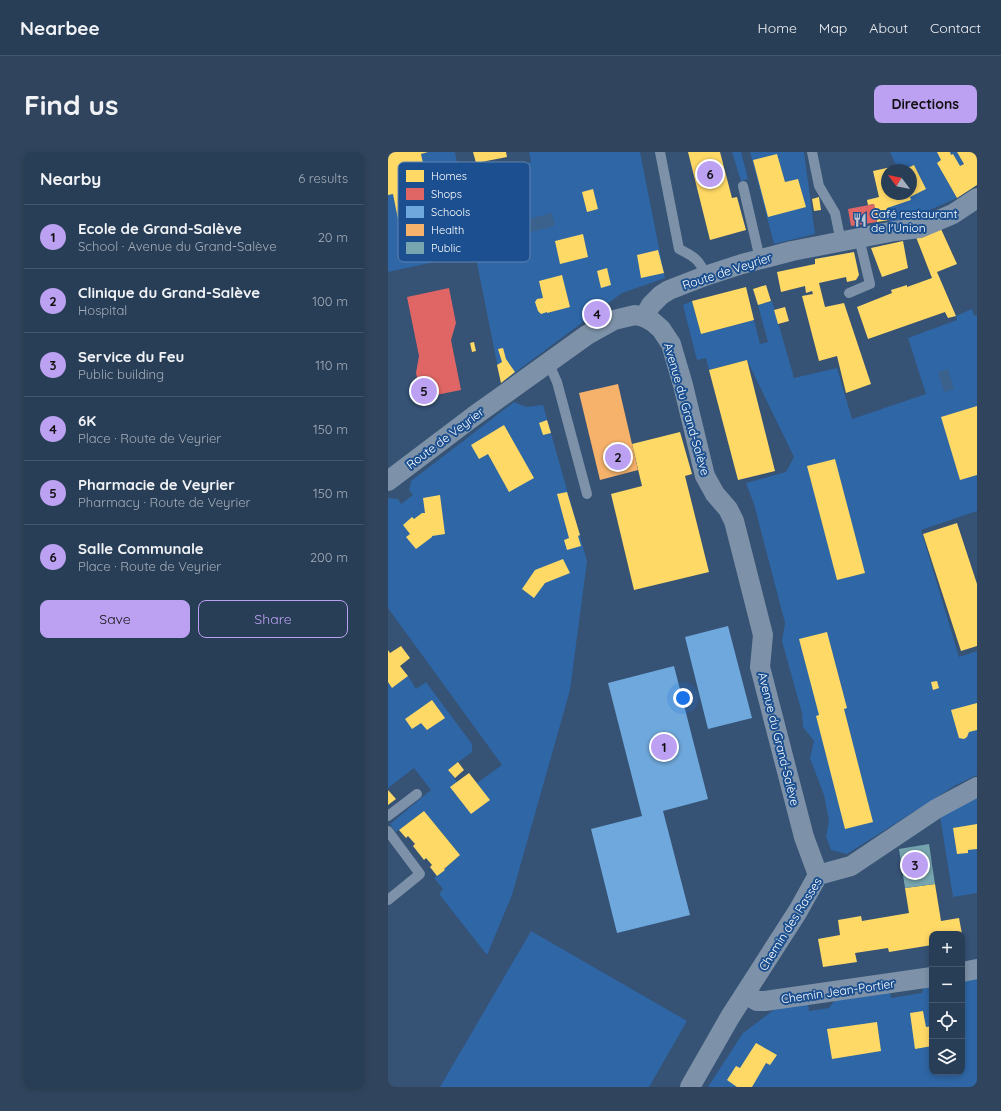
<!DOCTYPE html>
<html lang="en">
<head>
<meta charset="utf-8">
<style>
  :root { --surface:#283e57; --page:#30455d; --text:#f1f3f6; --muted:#a5aeba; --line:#44576d; --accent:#bca0f2 }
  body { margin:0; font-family:Quicksand,sans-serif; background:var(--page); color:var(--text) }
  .controls { position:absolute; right:12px; bottom:12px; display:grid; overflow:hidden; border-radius:8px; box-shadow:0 2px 6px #0003 }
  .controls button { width:36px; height:36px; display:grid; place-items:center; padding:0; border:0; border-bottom:1px solid var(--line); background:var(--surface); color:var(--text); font:20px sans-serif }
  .compass { position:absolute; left:493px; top:12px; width:36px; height:36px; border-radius:50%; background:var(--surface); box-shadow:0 2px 6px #0003; rotate:302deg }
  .you { position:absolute; left:295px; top:546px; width:14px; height:14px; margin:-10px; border:3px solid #fff; border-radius:50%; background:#1a73e8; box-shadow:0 0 0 6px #1a73e833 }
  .badge { display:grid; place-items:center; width:26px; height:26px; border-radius:50%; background:var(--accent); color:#111; font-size:13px; font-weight:700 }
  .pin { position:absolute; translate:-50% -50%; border:2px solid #fff; box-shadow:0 1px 4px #0006 }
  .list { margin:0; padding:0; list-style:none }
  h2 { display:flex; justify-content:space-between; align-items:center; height:52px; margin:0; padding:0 16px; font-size:17px }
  h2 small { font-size:13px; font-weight:400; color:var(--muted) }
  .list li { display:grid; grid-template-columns:26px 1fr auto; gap:12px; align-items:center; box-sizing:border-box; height:64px; padding:0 16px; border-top:1px solid var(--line) }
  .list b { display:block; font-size:15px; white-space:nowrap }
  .list p { margin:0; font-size:13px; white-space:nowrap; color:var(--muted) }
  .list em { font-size:13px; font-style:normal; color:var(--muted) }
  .actions { display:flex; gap:8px; padding:12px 16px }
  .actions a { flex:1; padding:9px 0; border:1px solid var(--accent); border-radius:8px; text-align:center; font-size:14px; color:var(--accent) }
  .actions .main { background:var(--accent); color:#111 }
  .icon { flex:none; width:22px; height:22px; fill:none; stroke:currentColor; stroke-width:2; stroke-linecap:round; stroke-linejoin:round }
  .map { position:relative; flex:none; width:589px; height:935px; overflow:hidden; border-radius:8px }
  header { display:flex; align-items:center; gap:24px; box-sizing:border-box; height:56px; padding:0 20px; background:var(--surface); border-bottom:1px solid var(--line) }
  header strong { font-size:19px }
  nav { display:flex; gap:22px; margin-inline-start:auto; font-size:14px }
  .intro { display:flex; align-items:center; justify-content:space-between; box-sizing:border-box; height:96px; padding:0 24px }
  h1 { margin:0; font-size:28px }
  .button { padding:10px 18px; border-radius:8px; background:var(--accent); color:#111; font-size:14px; font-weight:700 }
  main { display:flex; gap:24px; padding:0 24px }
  aside { flex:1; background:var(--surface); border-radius:8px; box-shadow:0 2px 6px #0003 }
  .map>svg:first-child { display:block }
</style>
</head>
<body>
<header>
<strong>Nearbee</strong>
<nav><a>Home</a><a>Map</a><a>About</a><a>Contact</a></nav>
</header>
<div class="intro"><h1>Find us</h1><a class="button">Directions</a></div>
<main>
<aside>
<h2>Nearby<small>6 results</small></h2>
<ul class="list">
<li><span class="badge">1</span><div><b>Ecole de Grand-Salève</b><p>School · Avenue du Grand-Salève</p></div><em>20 m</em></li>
<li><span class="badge">2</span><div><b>Clinique du Grand-Salève</b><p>Hospital</p></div><em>100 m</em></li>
<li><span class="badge">3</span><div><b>Service du Feu</b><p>Public building</p></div><em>110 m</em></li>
<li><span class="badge">4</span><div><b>6K</b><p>Place · Route de Veyrier</p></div><em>150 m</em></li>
<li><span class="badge">5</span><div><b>Pharmacie de Veyrier</b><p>Pharmacy · Route de Veyrier</p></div><em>150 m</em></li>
<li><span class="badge">6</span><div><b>Salle Communale</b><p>Place · Route de Veyrier</p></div><em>200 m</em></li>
</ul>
<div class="actions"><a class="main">Save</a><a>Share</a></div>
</aside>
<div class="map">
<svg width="589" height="935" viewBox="0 0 589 935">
  <rect width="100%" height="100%" fill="#365274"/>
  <!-- green -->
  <g fill="#2f66a5">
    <path d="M0,0H67L72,25L143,10L141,0H252L277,126L234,141L113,231L88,106L70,109L60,107L0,120Z"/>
    <path d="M344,0H353L360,27L353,29Z"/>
    <path d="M362,0H416L427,82L386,92Z"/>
    <path d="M502,0H569L576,12L555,22L569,46L528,64L502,71L496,44L523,42V18H510Z"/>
    <path d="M304,149L313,182L366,168L372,192L380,190L370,153L384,149L406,226L449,216L464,267L538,242L520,186L569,168L568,164L584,157L586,164L589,163V359L533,378L571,505L589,499V623L568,633L459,702L443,698L438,684L441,669L436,643L422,606L426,589L415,575L414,561L394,489L397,471L366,352L358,331L398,320L406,305L359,208L321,218L318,206L309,208L295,153Z"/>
    <path d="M126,250L138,255L155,253L199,409L182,538L124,743L99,803L51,742L55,737L46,726L57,718L56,717L72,703L36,659L8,680L2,672L43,638L26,616L0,636V530L4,536L20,524L28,537L38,530L84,592V600L60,618L69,630L81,621L89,631L114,613L0,456V346L10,347L13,352L25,343L21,338L23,329Z"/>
    <path d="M589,645V741L565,745L552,664Z"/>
    <path d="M143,779L299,869L261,935H52Z"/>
    <path d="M589,825V935H320L355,881L387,857L420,852L421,859L441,856L447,848L502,840L503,846L534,841L537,833L544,832V920H574V827Z"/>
  </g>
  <!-- water -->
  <g fill="#3b618d">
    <path d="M164,61L167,74L139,81L136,68Z"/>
    <path d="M560,217L566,237L556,240L550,220Z"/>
  </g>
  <!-- homes -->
  <g fill="#ffd966">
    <path d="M0,0H40L33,2L42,44L48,45L54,76L47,79L26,84L25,80L13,82L5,42L0,43Z"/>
    <path d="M85,0H118L119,5L88,11Z"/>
    <path d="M300,0H332L344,46L349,45L358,78L322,88Z"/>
    <path d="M549,0H562L563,3L565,2L572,14L576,12L569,0H586L589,5V33L569,46L549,11L553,8Z"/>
    <path d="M389,2L397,30L410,27L418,55L380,65L365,8Z"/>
    <path d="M526,13L538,37L522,45L523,48L499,56L501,68L489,70L486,52L480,53L479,48L491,45L485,19L508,14L509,18H499V42H523V18H515Z"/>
    <path d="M205,37L210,57L199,60L194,40Z"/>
    <path d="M431,45L433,58L426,59L424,47Z"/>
    <path d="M553,77L569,112L549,120L568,164L560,166L557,160L480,187L469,155L504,141L503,138L519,133V135L544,126L528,85Z"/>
    <path d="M195,82L200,105L172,112L167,89Z"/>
    <path d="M515,89L520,116L494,125L483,96Z"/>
    <path d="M270,98L276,121L253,126L249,103Z"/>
    <path d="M466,100L471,123L468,128L459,130L458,125L431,131L437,155L456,151L483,232L458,241L449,204L431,209L414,144L425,142L424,139L418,141L417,134L393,140L389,120L427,112V107Z"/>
    <path d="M219,116L223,133L213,136L209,119Z"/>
    <path d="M174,123L182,155L159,161V160L153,162L150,159L147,150L149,147L155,146L151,129Z"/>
    <path d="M378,133L383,149L370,153L365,137Z"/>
    <path d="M358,135L366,168L313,182L304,149Z"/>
    <path d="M397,155L401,169L390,172L386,158Z"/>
    <path d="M86,190L88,199L84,200L82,191Z"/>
    <path d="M115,196L118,207L127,220L113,231L109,213L114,210L110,197Z"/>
    <path d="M359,208L387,319L350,328L321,218Z"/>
    <path d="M589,254V323L572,328L553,265Z"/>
    <path d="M159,268L163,281L155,283L151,271Z"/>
    <path d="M116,273L146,326L121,340L100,302L91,307L83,293Z"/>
    <path d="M292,280L304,322L297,324L321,420L246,438L223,342L254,334L244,292Z"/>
    <path d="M447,307L477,421L449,428L419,314Z"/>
    <path d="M179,340L192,383L190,384L193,394L179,398L176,388L181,386L169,342Z"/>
    <path d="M52,343L57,382L44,384V385L28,397L18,385L22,382L15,373L24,365L26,367L34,361H37L35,346Z"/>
    <path d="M569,371L589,432V494L573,499L535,382Z"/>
    <path d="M175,407L182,421L157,431L146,446L134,437L147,418Z"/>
    <path d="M439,480L459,556L456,557L485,670L457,677L428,564L431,563L411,487Z"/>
    <path d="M13,494L22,506L12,514L20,524L4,536L0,530V498L2,501Z"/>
    <path d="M549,529L551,536L545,538L543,530Z"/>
    <path d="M44,548L57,566L39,578L33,571L24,577L17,567Z"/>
    <path d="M589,551V578L581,580L579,585L576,587L571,586L563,558Z"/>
    <path d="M70,610L76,618L67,626L60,618Z"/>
    <path d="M81,621L102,648L83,662L62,635Z"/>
    <path d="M0,638L8,647L0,653Z"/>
    <path d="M36,659L72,703L56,717L57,718L49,724L42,715L44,713L38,706L36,708L25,694L27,692L20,684L18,686L11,678Z"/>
    <path d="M589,672V697L580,698V701L569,702L565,676Z"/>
    <path d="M547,732L553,769L571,766L574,782H544V793L501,800L500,796L467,801L469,810L435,815L430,787L452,783L450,768L473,764L474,769L521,761L517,736Z"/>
    <path d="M535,859L538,875L544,874V894L527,897L522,861Z"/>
    <path d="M489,870L493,899L444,907L439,877Z"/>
    <path d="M368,891L389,903L382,913L378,911L364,935H349L339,928L348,914L352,916Z"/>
  </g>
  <!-- shops -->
  <g fill="#e06666">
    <path d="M486,52L489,70L463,74L460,57Z"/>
    <path d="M61,136L68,171L63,188L73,238L33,246L28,221L31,204L19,145Z"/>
  </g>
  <!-- schools -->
  <g fill="#6fa8dc">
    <path d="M340,474L364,566L320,577L297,485Z"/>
    <path d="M286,514L320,647L275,659L302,763L229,781L203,677L254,664L220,531Z"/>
  </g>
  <!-- health -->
  <path fill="#f6b26b" d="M230,232L250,318L212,328L191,241Z"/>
  <!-- public -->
  <path fill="#76a5af" d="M541,692L547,732L517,736L511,697Z"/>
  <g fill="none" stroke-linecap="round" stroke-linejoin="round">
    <!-- service -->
    <g stroke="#7d92a8" stroke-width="10">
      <path d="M272,0L291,97C305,104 313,108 317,124"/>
      <path d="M424,0L431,34L447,61L453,90"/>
      <path d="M355,34L372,107"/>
      <path d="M461,141L482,132L471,86"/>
      <path d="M160,210L169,230L199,342"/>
      <path d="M0,664L29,642"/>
      <path d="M0,679L32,722L0,748"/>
    </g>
    <!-- minor -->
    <g stroke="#7d92a8" stroke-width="20">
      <path d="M256,165L263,153L273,143L281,138L317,124L354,112L404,99L507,79L532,76L565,62L589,46"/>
      <path d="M0,329L86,264L199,183L226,168L247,163L256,165L265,170L273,177L283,192L295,233L317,324L327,342L340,357L346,369L375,483L372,515L416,685L430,723"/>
      <path d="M574,820L589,817"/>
      <path d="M358,842L369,849H377L544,825"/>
      <path d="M302,935L342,865L410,759L430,723L463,714L548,657L589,635"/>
    </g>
  </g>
  <!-- icons -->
  <defs>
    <symbol id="restaurant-bare" viewBox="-9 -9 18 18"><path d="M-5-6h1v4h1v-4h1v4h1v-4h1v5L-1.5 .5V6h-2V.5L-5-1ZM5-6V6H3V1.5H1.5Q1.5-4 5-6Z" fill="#b9c2ce" stroke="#1b4f8f" stroke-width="2.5" paint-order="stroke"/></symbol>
  </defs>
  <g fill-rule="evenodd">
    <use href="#restaurant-bare" x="462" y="58" width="20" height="20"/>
  </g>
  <g text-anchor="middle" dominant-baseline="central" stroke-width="4" stroke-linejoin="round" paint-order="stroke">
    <!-- poi labels -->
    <g font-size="12" fill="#fff" stroke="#1b4f8f" text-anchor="start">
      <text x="483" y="61">Café restaurant<tspan x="483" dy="14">de l'Union</tspan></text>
    </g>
    <!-- street labels -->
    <g font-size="12" fill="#fff" stroke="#1b4f8f">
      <text transform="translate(339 119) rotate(-18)">Route de Veyrier</text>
      <text transform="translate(299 257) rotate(74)">Avenue du Grand-Salève</text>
      <text transform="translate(57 286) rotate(-37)">Route de Veyrier</text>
      <text transform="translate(391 587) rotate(76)">Avenue du Grand-Salève</text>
      <text transform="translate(402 772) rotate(-58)">Chemin des Rasses</text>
      <text transform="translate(450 839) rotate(-8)">Chemin Jean-Portier</text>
    </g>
  </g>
  <!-- legend -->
  <rect x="10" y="10" width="132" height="100" rx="6" fill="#1b4f8f" stroke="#5f84b1" stroke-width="1"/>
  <rect x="18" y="18" width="18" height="12" fill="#ffd966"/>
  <rect x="18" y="36" width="18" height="12" fill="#e06666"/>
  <rect x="18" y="54" width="18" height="12" fill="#6fa8dc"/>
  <rect x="18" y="72" width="18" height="12" fill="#f6b26b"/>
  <rect x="18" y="90" width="18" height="12" fill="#76a5af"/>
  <g font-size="11" fill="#fff">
    <text x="43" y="28">Homes</text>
    <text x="43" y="46">Shops</text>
    <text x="43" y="64">Schools</text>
    <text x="43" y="82">Health</text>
    <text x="43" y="100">Public</text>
  </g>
</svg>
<div class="controls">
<button>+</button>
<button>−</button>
<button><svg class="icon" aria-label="locate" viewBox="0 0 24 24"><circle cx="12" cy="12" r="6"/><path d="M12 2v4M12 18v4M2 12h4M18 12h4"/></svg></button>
<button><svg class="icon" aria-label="layers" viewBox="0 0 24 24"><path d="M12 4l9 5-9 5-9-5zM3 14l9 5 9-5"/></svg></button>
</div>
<svg class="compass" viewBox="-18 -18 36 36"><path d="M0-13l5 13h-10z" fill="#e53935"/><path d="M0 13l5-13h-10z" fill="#a5aeba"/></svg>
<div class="you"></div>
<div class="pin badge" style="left:276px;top:595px">1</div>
<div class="pin badge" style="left:230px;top:305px">2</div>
<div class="pin badge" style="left:527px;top:713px">3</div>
<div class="pin badge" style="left:209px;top:162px">4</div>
<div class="pin badge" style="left:36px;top:239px">5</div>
<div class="pin badge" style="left:322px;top:22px">6</div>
</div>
</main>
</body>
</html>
